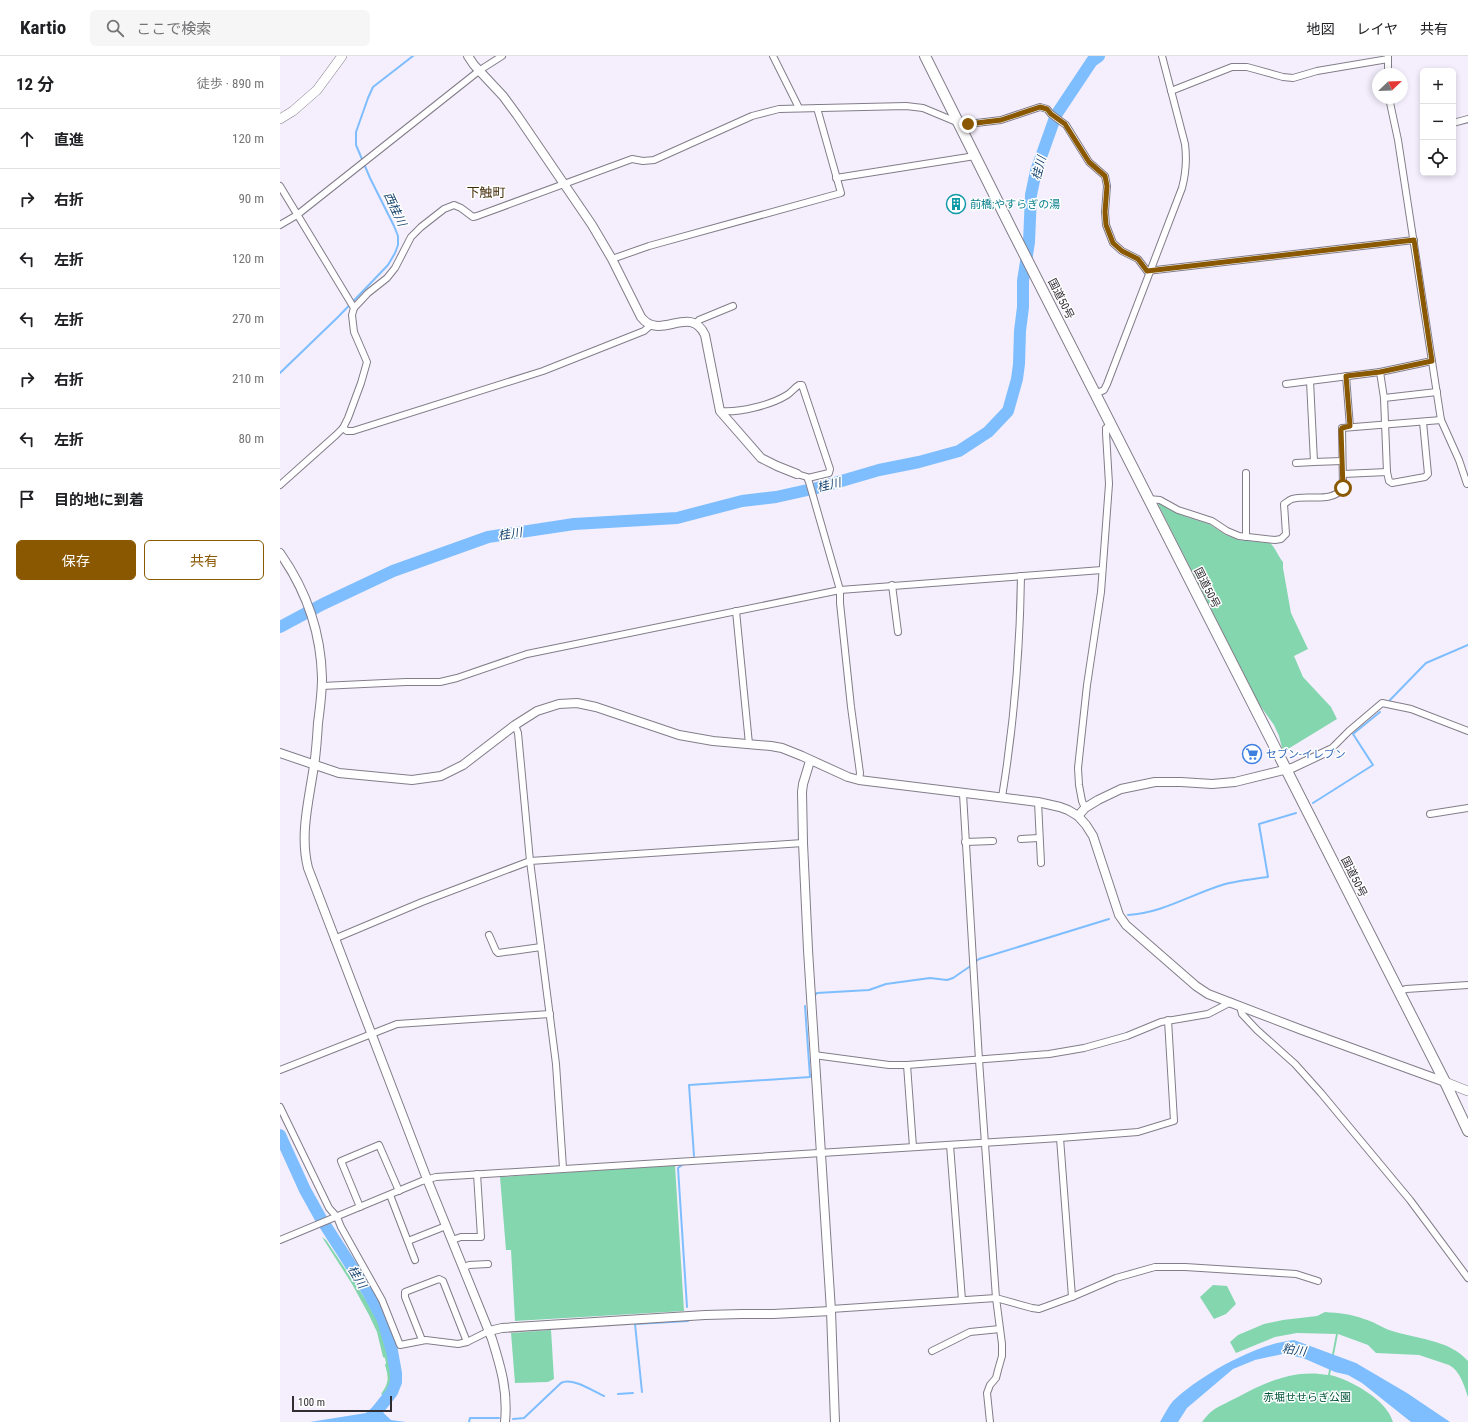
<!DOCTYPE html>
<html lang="ja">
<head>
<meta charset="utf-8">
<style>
  :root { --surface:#fff; --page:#f6f6f6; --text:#202124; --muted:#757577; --line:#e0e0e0; --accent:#895800 }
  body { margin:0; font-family:"Roboto Condensed","Noto Sans JP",sans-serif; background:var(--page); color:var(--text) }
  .controls { position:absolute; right:12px; top:12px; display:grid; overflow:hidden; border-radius:6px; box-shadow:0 2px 6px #0003 }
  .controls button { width:36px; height:36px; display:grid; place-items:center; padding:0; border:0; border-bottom:1px solid var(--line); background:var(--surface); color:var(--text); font:20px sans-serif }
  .compass { position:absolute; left:1092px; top:12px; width:36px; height:36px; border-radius:50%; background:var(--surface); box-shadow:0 2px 6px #0003; rotate:67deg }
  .scale { position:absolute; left:12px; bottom:10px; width:100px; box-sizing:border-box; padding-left:4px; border:2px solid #2f2c32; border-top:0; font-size:11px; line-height:14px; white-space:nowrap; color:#2f2c32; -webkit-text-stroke:3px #fff; paint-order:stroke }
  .stop { position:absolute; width:12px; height:12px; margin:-9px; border:3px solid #895800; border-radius:50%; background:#fff }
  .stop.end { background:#895800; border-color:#fff; box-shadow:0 1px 4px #0008 }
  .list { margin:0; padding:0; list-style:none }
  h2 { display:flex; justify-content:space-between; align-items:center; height:52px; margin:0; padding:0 16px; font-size:17px }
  h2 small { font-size:13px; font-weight:400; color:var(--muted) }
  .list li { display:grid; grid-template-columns:26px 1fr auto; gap:12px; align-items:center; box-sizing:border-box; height:60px; padding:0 16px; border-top:1px solid var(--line) }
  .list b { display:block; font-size:15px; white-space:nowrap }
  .list em { font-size:13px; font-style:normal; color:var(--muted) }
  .actions { display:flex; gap:8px; padding:12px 16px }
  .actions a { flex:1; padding:9px 0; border:1px solid var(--accent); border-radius:6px; text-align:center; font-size:14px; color:var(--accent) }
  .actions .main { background:var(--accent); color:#fff }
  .icon { flex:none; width:22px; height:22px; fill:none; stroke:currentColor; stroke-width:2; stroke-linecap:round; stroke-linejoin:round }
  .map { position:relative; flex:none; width:1188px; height:1366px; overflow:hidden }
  header { display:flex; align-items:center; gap:24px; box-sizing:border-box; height:56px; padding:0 20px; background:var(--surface); border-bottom:1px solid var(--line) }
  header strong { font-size:19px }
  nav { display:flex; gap:22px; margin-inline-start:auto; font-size:14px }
  .search { width:280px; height:36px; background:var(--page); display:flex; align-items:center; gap:10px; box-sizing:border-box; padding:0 14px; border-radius:6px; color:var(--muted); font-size:15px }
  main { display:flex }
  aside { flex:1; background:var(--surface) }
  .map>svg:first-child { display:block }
</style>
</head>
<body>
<header>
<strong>Kartio</strong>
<div class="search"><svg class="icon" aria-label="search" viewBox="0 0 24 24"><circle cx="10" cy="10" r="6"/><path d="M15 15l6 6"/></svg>ここで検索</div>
<nav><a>地図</a><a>レイヤ</a><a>共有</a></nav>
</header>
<main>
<aside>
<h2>12 分<small>徒歩 · 890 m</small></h2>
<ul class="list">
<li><svg class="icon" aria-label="ahead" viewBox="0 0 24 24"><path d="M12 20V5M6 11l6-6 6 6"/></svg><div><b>直進</b></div><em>120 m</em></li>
<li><svg class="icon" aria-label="right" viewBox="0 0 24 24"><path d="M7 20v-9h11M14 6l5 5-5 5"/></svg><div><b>右折</b></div><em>90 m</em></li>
<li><svg class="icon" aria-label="left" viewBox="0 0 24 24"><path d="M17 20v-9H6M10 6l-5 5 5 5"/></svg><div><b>左折</b></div><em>120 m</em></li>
<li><svg class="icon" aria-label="left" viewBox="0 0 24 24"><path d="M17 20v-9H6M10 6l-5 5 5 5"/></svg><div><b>左折</b></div><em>270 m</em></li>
<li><svg class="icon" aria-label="right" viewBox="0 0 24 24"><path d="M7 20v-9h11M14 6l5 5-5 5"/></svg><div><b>右折</b></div><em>210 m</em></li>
<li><svg class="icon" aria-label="left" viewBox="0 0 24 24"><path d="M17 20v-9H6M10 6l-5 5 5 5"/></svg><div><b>左折</b></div><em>80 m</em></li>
<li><svg class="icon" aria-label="arrive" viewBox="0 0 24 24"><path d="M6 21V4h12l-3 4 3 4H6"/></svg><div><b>目的地に到着</b></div></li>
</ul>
<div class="actions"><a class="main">保存</a><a>共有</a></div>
</aside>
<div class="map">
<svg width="1188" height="1366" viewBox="0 0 1188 1366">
  <rect width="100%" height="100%" fill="#f5effd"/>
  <!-- green -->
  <g fill="#84d6af">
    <path d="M879,447L904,460L929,468L946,479L959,484L990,487C995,491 998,500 1003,506V512L1011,557L1028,593L1014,600L1023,621L1051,651L1057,663L1003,696L999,680L994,669L979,648L878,448Z"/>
    <path d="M395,1109L404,1255L235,1265L231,1194H226L220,1121Z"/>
    <path d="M42,1181L46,1184L86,1244L99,1267L112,1308L114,1326L110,1334L105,1340L101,1338C109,1327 109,1322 105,1309L106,1307L105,1302L103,1301L97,1276L89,1259L72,1228Z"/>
    <path d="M933,1229L947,1230L956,1248L946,1258L934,1263L920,1241Z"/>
    <path d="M1045,1256C1059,1257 1071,1258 1084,1263C1093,1265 1101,1271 1109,1274C1135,1283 1169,1283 1188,1305V1341C1184,1329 1180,1315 1169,1309L1139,1299L1096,1297L1088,1289L1058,1278L1050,1319C1071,1324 1107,1344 1113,1366H922C925,1362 928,1358 932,1355C940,1349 951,1345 960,1340C988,1325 1016,1313 1048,1319L1056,1278L1017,1277L995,1281L956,1297L950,1286L958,1279L984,1268L1003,1264L1037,1260Z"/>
    <path d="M271,1274L274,1323L268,1326L235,1327L231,1277Z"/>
  </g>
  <!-- water -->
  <g fill="#7ebeff">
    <path d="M1014,1284L1076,1307L1127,1337L1170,1366H1131L1082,1327L1068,1319L1055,1316L1023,1302L1003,1298L975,1304L953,1313L907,1352L898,1366H880C884,1359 888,1351 893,1345C921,1319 975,1288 1014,1284Z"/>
    <path d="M95,1349L111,1364L126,1366H30L86,1357Z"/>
  </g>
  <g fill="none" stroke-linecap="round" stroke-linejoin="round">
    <!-- stream -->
    <g stroke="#7ebeff" stroke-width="2">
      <path d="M0,317L58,261L108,209L115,197L118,189V180L114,170L90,122L76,89V76L88,42L93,31L133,0"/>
      <path d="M1110,644L1146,607L1188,589"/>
      <path d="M1033,747L1093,709L1073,678L1100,656"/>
      <path d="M848,859C882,857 910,839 942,829C956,825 973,823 988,821L979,768L1016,757"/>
      <path d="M695,906L699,903L829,863"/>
      <path d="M535,939L537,937L589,934L606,928L650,922L667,924L673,922L692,909"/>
      <path d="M414,1100L409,1029L530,1021L525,950"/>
      <path d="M402,1109L398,1112L407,1251"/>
      <path d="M362,1336L355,1268L408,1265"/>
      <path d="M338,1338L353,1337"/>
      <path d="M233,1363L244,1362L281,1327C292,1321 313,1335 324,1340"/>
      <path d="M189,1366L190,1362H219"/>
    </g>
    <!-- river -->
    <g stroke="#7ebeff" stroke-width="12">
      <path d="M0,571L43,548L113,515L208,481L294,468L397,462L462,445L496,441L541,431L599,414L639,406L679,395L708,376L728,355L737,323L739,308L740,275L743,251V225L749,186L751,139L756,115L776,59L812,5L819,0"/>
      <path d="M0,1079L25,1134L40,1161L88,1236L103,1264L112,1295L116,1317V1326L112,1336L89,1365"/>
    </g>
    <defs>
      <g id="minor">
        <path d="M493,0L519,52"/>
        <path d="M1108,0V18"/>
        <path d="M891,35L952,11H967L1003,21L1013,22L1037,15L1108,3"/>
        <path d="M1109,42L1118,84L1161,364L1179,404L1187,428"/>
        <path d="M1173,67L1188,63"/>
        <path d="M556,122L695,100"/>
        <path d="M0,130L74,252L72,259L74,276L87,306L81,327L68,362L63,372L56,379L0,429"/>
        <path d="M0,169L17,159L200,14L222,0"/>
        <path d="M332,203L369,190L561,137L537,52"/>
        <path d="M74,252L88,237L107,222L115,212L131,181L141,171L164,153L174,149L181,152L193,161L197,160L352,103L363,105L374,104L472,60L499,53L626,50L643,52L679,67L688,68L721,64L760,51L767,53L771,58L786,69L809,106L825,120L827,130L825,156L826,169L833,187L842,195L858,203L867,215L1134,184"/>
        <path d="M416,267L419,264L453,250"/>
        <path d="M1100,316L1104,342L1107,416L1109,425L1112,427L1145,421L1148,418L1143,366"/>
        <path d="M1066,320L1070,371"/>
        <path d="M1030,325L1034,406L1062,405"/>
        <path d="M1006,328L1100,316L1152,305"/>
        <path d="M815,338L824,334L827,328L902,132C906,117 907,104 905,88L882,0"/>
        <path d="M1104,342L1157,336"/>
        <path d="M440,355C459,357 491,349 507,339C512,336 514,332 519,329H522L550,413L549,417L528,422"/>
        <path d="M63,372L67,375H73L263,315L364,275L371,269"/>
        <path d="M1016,407L1034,406"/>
        <path d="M517,418L527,421L529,426L560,534V547L571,651L580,717L579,724"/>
        <path d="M1063,418L1107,416"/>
        <path d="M868,443L880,444L898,454L932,465L947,475L959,480L995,484L1001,483L1006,478L1004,448C1006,447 1009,444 1012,443C1028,438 1051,448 1063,432L1062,372L1161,364"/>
        <path d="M966,481V417"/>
        <path d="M612,529L618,576"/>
        <path d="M456,555L469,688"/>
        <path d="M42,630L126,626H160L177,622L247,598L560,534L822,514"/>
        <path d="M235,669L238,677L250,805L276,1008L283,1112"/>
        <path d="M1050,694L1069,675L1102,647L1131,653L1188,675"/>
        <path d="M683,738L699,1004L716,1242L722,1288V1300L718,1314L716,1322L710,1329L707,1337L710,1366"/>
        <path d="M722,741C734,668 740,594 741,520"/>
        <path d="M758,746L761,807"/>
        <path d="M805,752L802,745L799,729L798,712L807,629L821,536L829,428L826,377V372L831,369"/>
        <path d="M1150,758L1188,752"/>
        <path d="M741,783L759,782"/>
        <path d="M685,786L713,785"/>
        <path d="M209,879L216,895L218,897L261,891"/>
        <path d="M54,883L142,846L250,805L523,787"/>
        <path d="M1119,936L1126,933L1188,929"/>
        <path d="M960,950L962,958L977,974L1015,1008L1041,1037L1130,1144L1188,1222"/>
        <path d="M534,999L609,1009H627L769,998L804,992L847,980L881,966L928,958L951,946"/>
        <path d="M627,1009L633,1091"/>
        <path d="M0,1014L117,968L270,958"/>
        <path d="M0,1051L49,1152L57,1161L61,1171L102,1244L120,1289L146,1284L178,1288L187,1286L209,1275"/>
        <path d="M780,1082L792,1241"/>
        <path d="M670,1089L682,1244"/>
        <path d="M110,1139L135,1204"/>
        <path d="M80,1151L61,1105L99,1089L119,1135"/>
        <path d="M0,1184L142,1125L156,1121L780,1082L858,1076L894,1065L888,964"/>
        <path d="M172,1184L181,1181H201L197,1118"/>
        <path d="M128,1185L166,1170"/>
        <path d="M183,1212L189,1209L208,1208"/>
        <path d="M551,1253L716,1242L752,1252L759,1253L792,1241L836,1222L875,1211H905L1000,1217L1016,1218L1038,1225"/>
        <path d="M142,1284L125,1241V1236L159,1223L163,1225L187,1286"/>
        <path d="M652,1295L690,1276L720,1273"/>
      </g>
      <g id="tertiary">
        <path d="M188,0L194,9L223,40L237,59L312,169L332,203L361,261C380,286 410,247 425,279L440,355L481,402L497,410L517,418"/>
        <path d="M0,497C26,534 41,577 42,622C42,637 40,652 38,667C37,684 36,700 33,716C28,748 20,780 28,812L147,1123L212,1283C221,1312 228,1335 225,1366"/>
        <path d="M0,697L59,717L132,724L161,720L183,709L235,669L257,655L279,648L297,647L316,651L399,679L433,685L491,690L502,692L522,700L568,721L579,724L758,746L780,751L788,754L798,760L806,769L813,780L839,859L846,869L916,930L928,938L1022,974L1165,1026"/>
        <path d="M530,705L523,728L522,736L523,787L528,894L551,1255L555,1366"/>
        <path d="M798,760L805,752L818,744L841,733L875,726H901L932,728L955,726L1012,712L1050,694"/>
        <path d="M209,1275L222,1272L425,1259L462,1258H493L551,1255"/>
      </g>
      <g id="secondary">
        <path d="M0,63L13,55L37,34L62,0"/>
        <path d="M1165,1026L1188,1035"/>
      </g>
      <path id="trunk" d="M645,0L732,174L1165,1026L1188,1075"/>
    </defs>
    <!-- minor casing -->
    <use href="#minor" stroke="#827d89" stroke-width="8"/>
    <!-- tertiary casing -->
    <use href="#tertiary" stroke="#827d89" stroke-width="10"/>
    <!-- secondary casing -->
    <use href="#secondary" stroke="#827d89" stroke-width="10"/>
    <!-- trunk casing -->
    <use href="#trunk" stroke="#827d89" stroke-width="12"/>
    <!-- minor -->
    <use href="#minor" stroke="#fff" stroke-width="6"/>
    <!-- tertiary -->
    <use href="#tertiary" stroke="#fff" stroke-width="8"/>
    <!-- secondary -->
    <use href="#secondary" stroke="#fff" stroke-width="9"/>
    <!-- trunk -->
    <use href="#trunk" stroke="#fff" stroke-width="10"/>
  </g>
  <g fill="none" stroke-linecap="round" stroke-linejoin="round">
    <!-- route -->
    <path stroke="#895800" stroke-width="5" d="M688,68L721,64L760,51L767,53L771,58L785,68L809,106L825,120L827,130L825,156L826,169L833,187L842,195L858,203L867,215L1134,184L1152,305L1100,316L1066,320L1070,370L1062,372L1061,374L1063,432"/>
  </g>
  <!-- icons -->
  <defs>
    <symbol id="building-ring" viewBox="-11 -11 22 22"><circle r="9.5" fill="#fff" stroke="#0f9aa8" stroke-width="1.5"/><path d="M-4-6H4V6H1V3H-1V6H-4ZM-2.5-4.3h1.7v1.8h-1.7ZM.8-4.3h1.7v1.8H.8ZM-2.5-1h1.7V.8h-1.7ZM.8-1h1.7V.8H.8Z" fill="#0f9aa8"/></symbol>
    <symbol id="supermarket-ring" viewBox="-11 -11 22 22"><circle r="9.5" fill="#fff" stroke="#3f7fe0" stroke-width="1.5"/><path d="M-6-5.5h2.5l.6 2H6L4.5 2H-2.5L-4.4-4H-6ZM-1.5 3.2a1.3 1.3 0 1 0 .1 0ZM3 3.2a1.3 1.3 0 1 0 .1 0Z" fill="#3f7fe0"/></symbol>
  </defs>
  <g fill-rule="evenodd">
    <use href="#building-ring" x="665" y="137" width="22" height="22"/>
    <use href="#supermarket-ring" x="961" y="687" width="22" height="22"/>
  </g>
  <g text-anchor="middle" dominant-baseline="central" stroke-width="3" stroke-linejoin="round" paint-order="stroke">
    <!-- culture labels -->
    <g font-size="11" fill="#0d838f" stroke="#fff" text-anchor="start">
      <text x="690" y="148">前橋;やすらぎの湯</text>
    </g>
    <!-- street labels -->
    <g font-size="11" fill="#2f2c32" stroke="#fff">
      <text transform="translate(781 243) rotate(63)">国道50号</text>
      <text transform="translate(927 532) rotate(63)">国道50号</text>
      <text transform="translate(1074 821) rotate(63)">国道50号</text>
    </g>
    <!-- shop labels -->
    <g font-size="11" fill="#366cbe" stroke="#fff" text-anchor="start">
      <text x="986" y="698">セブン-イレブン</text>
    </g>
    <!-- park labels -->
    <g font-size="11" fill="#005538" stroke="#fff">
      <text x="1027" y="1341">赤堀せせらぎ公園</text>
    </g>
    <!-- water labels -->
    <g font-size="12" font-style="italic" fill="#194670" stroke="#fff">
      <text transform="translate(759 112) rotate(-75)">桂川</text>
      <text transform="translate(115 153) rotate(65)">西桂川</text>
      <text transform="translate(549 429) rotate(-14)">桂川</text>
      <text transform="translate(230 478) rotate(-9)">桂川</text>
      <text transform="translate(77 1221) rotate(59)">桂川</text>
      <text transform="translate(1014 1294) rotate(8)">粕川</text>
    </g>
    <!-- quarter labels -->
    <g font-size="13" fill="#402904" stroke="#fff">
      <text x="206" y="136">下触町</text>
    </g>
  </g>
</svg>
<div class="controls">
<button>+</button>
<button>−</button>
<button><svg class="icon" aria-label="locate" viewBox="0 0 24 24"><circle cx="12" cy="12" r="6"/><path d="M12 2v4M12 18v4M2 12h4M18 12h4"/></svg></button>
</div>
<svg class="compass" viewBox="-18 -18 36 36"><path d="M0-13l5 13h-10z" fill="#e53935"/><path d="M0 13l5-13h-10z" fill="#757577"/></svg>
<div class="scale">100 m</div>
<div class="stop" style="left:1063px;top:432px"></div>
<div class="stop end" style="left:688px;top:68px"></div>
</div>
</main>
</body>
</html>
